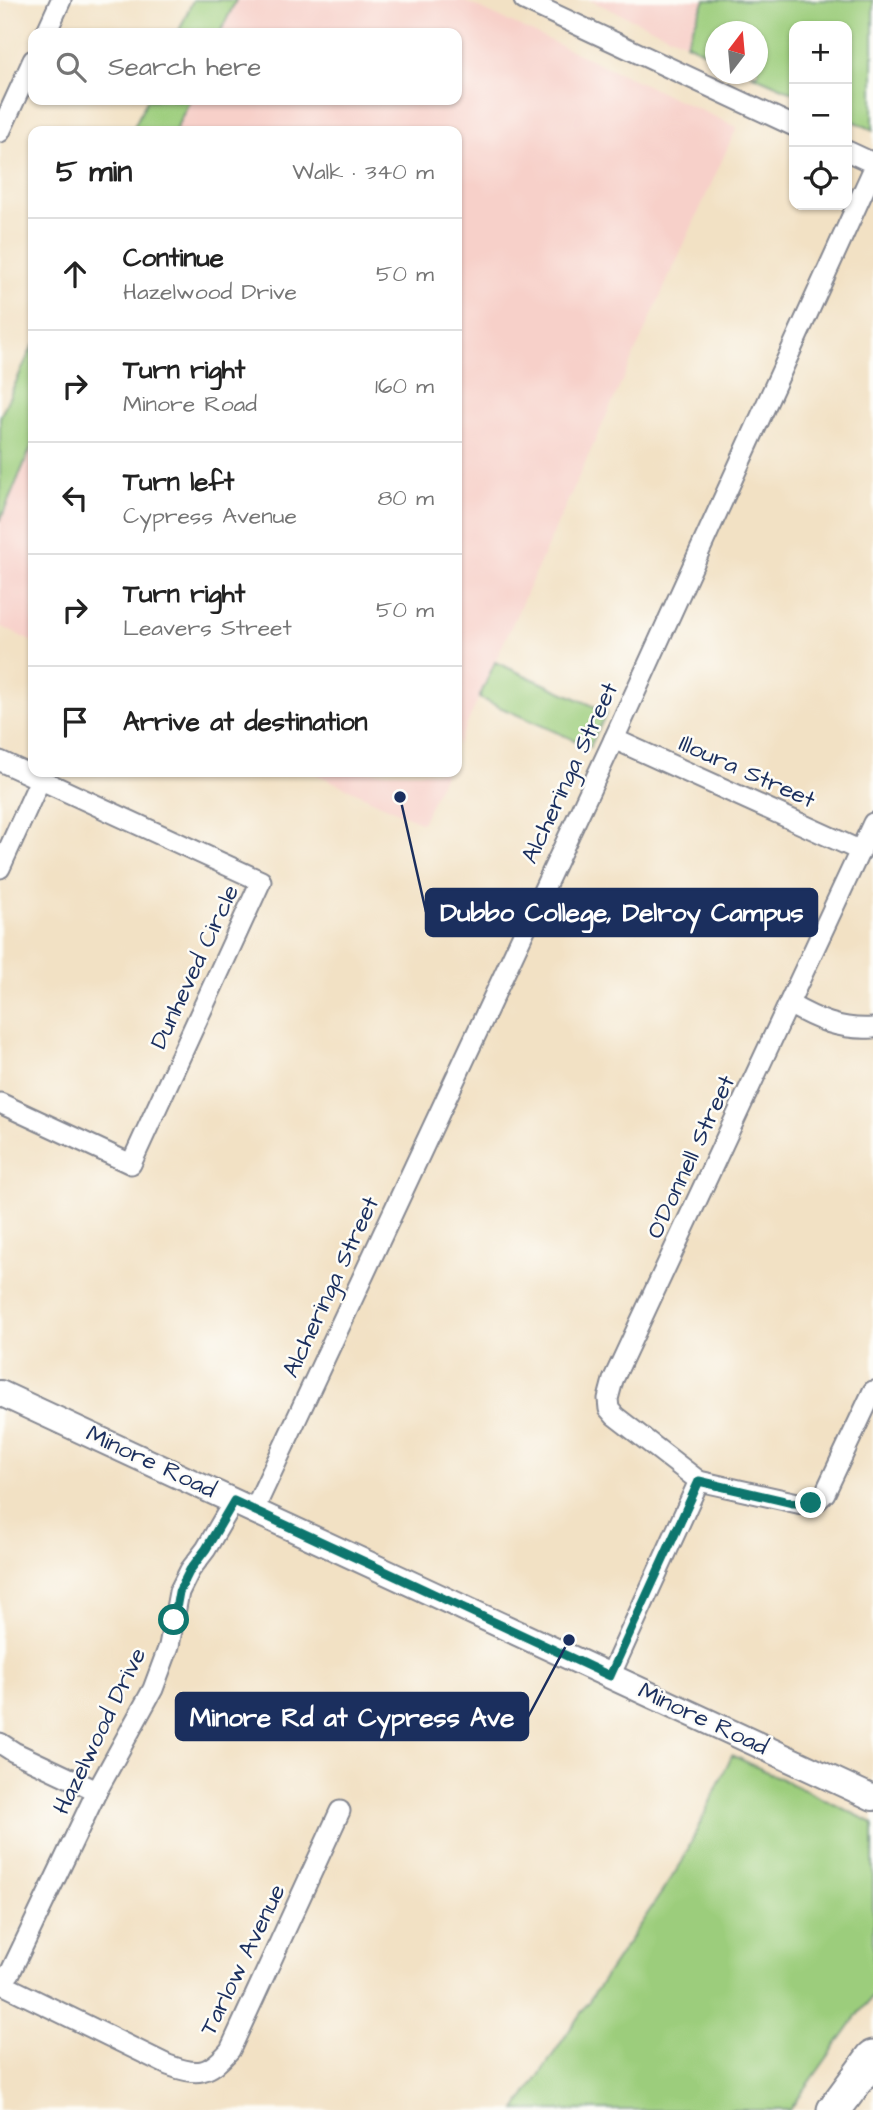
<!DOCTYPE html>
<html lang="en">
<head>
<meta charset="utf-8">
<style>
  :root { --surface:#fff; --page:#f6f6f6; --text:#222; --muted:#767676; --line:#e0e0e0 }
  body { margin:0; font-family:"Architects Daughter",sans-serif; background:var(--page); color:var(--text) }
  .controls { position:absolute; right:21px; top:21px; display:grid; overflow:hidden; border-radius:14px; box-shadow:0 2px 5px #0004 }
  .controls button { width:63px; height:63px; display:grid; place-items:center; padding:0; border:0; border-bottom:2px solid var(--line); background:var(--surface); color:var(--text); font:35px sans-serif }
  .compass { position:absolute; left:705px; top:21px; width:63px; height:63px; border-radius:50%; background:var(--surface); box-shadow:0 2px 5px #0004; rotate:16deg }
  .stop { position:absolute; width:21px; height:21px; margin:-16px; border:5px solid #0f766e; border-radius:50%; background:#fff }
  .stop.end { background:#0f766e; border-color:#fff; box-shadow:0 2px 7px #0008 }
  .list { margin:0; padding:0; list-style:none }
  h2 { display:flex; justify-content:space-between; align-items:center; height:91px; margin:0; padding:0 28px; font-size:30px }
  h2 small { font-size:23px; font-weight:400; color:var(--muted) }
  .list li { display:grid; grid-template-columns:46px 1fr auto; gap:21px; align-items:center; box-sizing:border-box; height:112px; padding:0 28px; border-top:2px solid var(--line) }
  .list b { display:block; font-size:26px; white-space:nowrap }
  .list p { margin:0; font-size:23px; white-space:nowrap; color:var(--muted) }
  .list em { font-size:23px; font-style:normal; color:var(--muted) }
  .icon { flex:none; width:38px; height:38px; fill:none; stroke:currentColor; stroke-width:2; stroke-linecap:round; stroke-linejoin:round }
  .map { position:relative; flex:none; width:873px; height:2110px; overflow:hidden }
  .search { position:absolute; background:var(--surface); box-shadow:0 2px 5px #0004; left:28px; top:28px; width:434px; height:77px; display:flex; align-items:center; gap:18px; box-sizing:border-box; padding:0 24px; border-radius:14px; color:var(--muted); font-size:26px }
  .panel { position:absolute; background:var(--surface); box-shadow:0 2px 5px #0004; left:28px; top:126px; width:434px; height:651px; border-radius:14px }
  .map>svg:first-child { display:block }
</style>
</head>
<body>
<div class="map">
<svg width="873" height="2110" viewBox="0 0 873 2110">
  <rect width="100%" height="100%" fill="#fdfcf7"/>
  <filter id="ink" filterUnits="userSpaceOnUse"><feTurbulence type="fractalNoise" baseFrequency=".0143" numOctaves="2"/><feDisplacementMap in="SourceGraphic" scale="14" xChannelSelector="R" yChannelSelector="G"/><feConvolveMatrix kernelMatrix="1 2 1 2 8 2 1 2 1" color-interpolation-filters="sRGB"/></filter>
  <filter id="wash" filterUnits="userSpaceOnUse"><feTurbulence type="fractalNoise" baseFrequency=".00686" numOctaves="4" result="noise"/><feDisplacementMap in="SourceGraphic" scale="28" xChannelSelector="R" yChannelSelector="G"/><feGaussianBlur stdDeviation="1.57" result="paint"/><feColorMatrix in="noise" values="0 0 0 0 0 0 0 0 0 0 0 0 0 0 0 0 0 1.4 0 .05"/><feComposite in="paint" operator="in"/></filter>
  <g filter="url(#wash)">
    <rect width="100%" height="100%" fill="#f2e1c4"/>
    <!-- built -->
    <g fill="#f7d0c9">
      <path d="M236,0H462L737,127L457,746V131H175L190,100H457V33H220Z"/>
      <path d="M589,0H705L686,43Z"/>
      <path d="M33,443V642L0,626V521Z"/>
      <path d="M312,772H445L422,823Z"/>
    </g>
    <!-- green -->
    <g fill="#9ccd7c" stroke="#5c7e6d" stroke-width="2">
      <path d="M193,0H236L220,33H178Z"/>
      <path d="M705,0H873V130L847,118V26H794V93L751,74H758V32H716L715,57L686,43Z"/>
      <path d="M147,100H190L175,131H132Z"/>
      <path d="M33,345V443L0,521V417Z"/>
      <path d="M495,662L607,712L590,747L479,698Z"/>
      <path d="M732,1755L873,1823V1996L858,2014L790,2110H516L682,1862Z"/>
    </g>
  </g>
  <g filter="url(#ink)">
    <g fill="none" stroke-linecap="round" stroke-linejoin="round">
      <defs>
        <g id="minor">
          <path d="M524,0L794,126"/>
          <path d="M46,33L61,0"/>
          <path d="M0,132L33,60"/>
          <path d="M847,151L873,163"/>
          <path d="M614,739L861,851"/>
          <path d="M0,761L261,881L131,1164L0,1103"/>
          <path d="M873,823L613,1380L608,1399L609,1409L615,1416L699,1481L802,1504L818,1500L825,1493L873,1391"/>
          <path d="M0,868L40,780"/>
          <path d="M789,1004C817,1020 840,1030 873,1028"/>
          <path d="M254,1510L614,739L873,170"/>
          <path d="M610,1676L699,1481"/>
          <path d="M0,1743L14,1752L97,1791"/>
          <path d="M0,1980L10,1973L97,1791L153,1689L169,1646L179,1592L190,1570L206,1549L234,1501"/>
          <path d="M0,1983L168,2065C198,2076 208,2075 230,2050L340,1811"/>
        </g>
        <path id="tertiary" d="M0,1393L873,1798"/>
        <path id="trunk" d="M834,2110L873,2057"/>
      </defs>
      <!-- minor casing -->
      <use href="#minor" stroke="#868891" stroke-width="23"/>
      <!-- tertiary casing -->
      <use href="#tertiary" stroke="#868891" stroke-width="28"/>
      <!-- trunk casing -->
      <use href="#trunk" stroke="#868891" stroke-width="37"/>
      <!-- minor -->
      <use href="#minor" stroke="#fff" stroke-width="19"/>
      <!-- tertiary -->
      <use href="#tertiary" stroke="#fff" stroke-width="24"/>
      <!-- trunk -->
      <use href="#trunk" stroke="#fff" stroke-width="33"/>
    </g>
  </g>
  <g fill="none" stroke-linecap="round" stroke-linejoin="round" filter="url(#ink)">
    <!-- route -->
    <path stroke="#0f766e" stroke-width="9" d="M174,1620L179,1592L190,1570L206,1549L234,1501L610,1676L699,1481L793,1503H811"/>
  </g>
  <g text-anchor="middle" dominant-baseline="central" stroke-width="5" stroke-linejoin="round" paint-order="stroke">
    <!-- street labels -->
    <g font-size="24" fill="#1b2f5e" stroke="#fdfcf7">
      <text transform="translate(747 772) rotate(24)">Illoura Street</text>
      <text transform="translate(570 773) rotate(-65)">Alcheringa Street</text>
      <text transform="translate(195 967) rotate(-65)">Dunheved Circle</text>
      <text transform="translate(691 1157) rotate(-65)">O'Donnell Street</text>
      <text transform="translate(331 1287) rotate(-65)">Alcheringa Street</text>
      <text transform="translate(151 1462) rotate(25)">Minore Road</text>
      <text transform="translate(703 1719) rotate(25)">Minore Road</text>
      <text transform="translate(100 1731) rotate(-64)">Hazelwood Drive</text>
      <text transform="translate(243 1960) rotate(-64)">Tarlow Avenue</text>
    </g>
  </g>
  <!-- callouts -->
  <path fill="none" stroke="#1b2f5e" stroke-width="2.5" d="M400 797L426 912M569 1640L528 1717"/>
  <g fill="#1b2f5e" stroke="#fdfcf7" stroke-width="2.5">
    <circle cx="400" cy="797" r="7"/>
    <circle cx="569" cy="1640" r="7"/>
  </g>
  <g fill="#1b2f5e" stroke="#1b2f5e" stroke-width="2.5">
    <rect x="426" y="889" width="391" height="47" rx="7"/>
    <rect x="176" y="1693" width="352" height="47" rx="7"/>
  </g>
  <g font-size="26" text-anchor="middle" font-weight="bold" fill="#fff">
    <text x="622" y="921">Dubbo College, Delroy Campus</text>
    <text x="352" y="1726">Minore Rd at Cypress Ave</text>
  </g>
</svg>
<div class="controls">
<button>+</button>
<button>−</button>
<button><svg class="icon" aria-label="locate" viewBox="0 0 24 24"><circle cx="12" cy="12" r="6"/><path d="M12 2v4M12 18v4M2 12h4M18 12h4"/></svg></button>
</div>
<svg class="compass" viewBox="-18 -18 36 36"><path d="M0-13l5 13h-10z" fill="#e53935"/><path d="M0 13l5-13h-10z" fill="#767676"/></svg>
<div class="stop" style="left:174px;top:1620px"></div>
<div class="stop end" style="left:811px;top:1503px"></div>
<div class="search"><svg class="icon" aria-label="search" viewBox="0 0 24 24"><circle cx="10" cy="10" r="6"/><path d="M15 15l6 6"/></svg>Search here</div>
<section class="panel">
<h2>5 min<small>Walk · 340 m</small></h2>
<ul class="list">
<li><svg class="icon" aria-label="ahead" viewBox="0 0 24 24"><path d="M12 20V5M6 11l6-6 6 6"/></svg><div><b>Continue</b><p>Hazelwood Drive</p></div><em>50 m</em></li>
<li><svg class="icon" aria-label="right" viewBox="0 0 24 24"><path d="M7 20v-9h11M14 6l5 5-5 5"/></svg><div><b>Turn right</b><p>Minore Road</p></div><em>160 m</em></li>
<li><svg class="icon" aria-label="left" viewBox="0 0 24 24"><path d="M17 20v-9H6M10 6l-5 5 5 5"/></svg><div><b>Turn left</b><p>Cypress Avenue</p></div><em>80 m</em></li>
<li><svg class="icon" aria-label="right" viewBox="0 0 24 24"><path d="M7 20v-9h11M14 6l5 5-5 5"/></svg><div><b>Turn right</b><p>Leavers Street</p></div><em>50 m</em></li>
<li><svg class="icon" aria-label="arrive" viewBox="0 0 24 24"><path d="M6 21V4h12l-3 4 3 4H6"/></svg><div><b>Arrive at destination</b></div></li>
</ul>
</section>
</div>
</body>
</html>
